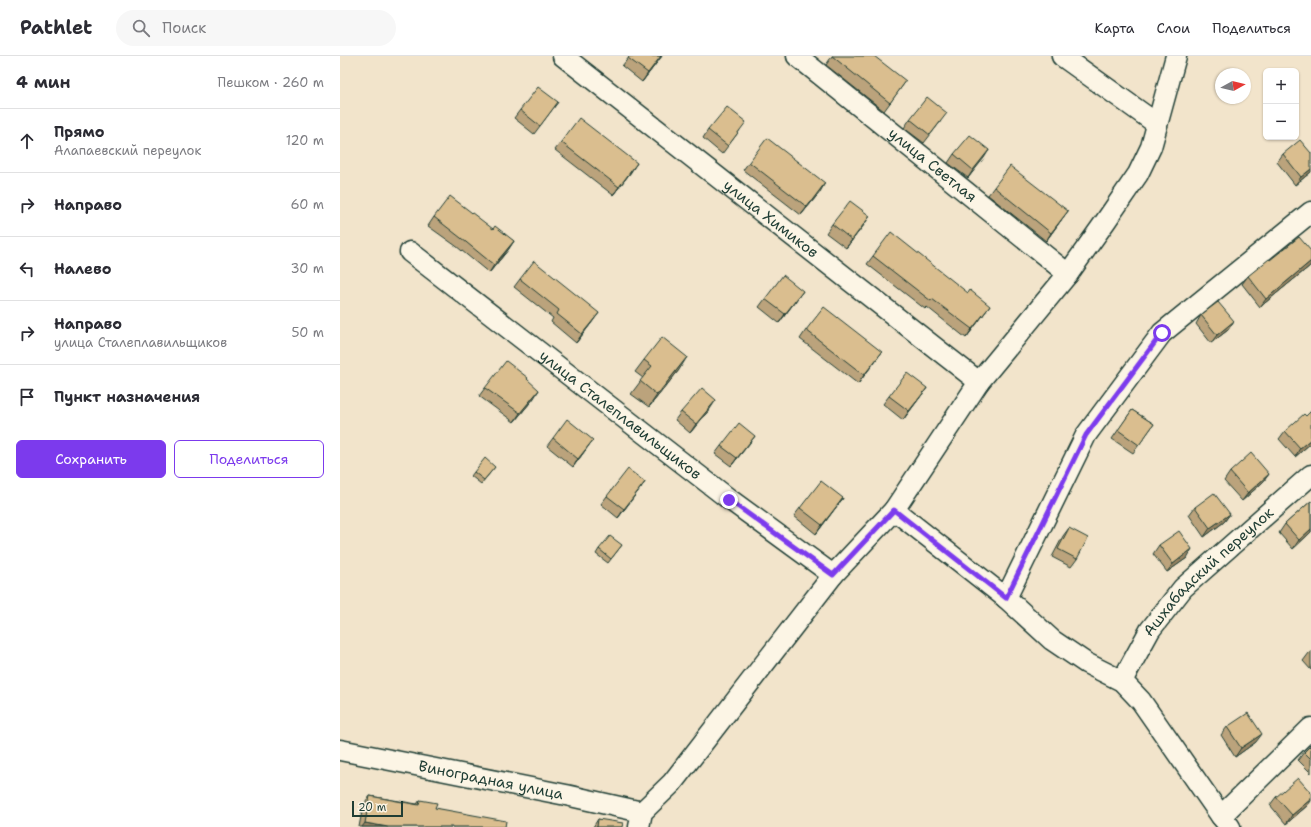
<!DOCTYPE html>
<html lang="ru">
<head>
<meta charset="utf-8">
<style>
  :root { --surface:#fff; --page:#f7f7f7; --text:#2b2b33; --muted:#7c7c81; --line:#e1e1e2; --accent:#7c3aed }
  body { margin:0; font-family:"Shantell Sans",sans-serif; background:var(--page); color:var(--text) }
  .controls { position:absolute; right:12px; top:12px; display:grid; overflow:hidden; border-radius:6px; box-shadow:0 1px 3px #0004 }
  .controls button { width:36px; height:36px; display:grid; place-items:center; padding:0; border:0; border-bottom:1px solid var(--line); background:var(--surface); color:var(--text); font:20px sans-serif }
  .compass { position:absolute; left:875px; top:12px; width:36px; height:36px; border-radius:50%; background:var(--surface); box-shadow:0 1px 3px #0004; rotate:82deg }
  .scale { position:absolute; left:12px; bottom:10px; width:51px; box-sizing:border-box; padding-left:4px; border:2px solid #1f3d34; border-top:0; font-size:11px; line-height:14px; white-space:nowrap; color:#1f3d34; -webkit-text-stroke:3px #fcf5e5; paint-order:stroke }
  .stop { position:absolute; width:12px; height:12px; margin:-9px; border:3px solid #7c3aed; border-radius:50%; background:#fff }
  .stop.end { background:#7c3aed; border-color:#fff; box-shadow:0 1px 4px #0008 }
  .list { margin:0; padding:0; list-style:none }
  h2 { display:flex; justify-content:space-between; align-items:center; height:52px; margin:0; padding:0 16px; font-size:17px }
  h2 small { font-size:13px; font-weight:400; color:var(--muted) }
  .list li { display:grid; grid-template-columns:26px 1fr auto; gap:12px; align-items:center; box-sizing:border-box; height:64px; padding:0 16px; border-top:1px solid var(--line) }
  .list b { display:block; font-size:15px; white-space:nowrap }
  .list p { margin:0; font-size:13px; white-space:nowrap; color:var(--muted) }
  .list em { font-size:13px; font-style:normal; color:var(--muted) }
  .actions { display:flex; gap:8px; padding:12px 16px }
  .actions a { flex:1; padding:9px 0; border:1px solid var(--accent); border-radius:6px; text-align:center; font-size:14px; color:var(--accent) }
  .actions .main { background:var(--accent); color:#fff }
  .icon { flex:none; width:22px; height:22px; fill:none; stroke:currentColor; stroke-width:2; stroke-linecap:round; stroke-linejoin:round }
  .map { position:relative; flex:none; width:971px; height:771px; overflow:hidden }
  header { display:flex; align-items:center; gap:24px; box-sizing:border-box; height:56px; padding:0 20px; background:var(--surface); border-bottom:1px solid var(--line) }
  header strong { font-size:19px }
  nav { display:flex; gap:22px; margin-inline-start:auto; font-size:14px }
  .search { width:280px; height:36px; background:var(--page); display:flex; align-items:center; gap:10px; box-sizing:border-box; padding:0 14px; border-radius:22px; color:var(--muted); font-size:15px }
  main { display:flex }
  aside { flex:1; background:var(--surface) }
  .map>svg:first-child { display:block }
</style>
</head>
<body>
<header>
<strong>Pathlet</strong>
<div class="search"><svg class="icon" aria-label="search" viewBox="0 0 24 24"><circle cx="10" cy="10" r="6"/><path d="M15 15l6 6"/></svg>Поиск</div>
<nav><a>Карта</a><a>Слои</a><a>Поделиться</a></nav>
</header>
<main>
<aside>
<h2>4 мин<small>Пешком · 260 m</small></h2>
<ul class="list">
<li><svg class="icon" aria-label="ahead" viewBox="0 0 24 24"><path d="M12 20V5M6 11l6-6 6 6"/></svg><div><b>Прямо</b><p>Алапаевский переулок</p></div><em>120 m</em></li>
<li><svg class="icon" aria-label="right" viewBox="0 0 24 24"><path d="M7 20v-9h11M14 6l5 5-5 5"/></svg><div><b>Направо</b></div><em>60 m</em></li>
<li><svg class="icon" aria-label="left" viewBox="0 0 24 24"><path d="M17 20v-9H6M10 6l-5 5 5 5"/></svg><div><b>Налево</b></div><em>30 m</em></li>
<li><svg class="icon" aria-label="right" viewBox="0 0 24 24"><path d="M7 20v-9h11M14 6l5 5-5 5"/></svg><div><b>Направо</b><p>улица Сталеплавильщиков</p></div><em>50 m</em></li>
<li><svg class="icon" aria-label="arrive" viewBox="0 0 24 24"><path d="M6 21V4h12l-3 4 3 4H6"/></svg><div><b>Пункт назначения</b></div></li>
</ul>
<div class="actions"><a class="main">Сохранить</a><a>Поделиться</a></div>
</aside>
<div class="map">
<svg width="971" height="771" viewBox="0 0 971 771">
  <rect width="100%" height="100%" fill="#f2e4cb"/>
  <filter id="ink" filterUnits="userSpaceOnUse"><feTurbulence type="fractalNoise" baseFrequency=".025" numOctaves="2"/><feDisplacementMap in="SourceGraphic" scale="8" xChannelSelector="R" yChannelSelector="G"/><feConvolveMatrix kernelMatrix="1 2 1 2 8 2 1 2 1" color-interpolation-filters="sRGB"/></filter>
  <g filter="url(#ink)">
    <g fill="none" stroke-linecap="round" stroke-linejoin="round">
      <defs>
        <g id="street">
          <path id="s1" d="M223,0L639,326"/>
          <path id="s2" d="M457,0L728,218"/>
          <path d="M722,0L817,68"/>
          <path id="s3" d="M70,196L389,443L493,519"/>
          <path d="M554,454L666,542L712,584L746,607L782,625L801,645L881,760L890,771"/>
          <path d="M666,542L746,379L822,277L971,156"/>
          <path id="s4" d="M782,625L810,574L843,532L971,419"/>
          <path id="s5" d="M0,694L226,739L302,756"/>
          <path d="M881,760L971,672"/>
          <path d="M299,771L302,756L332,727L493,519L554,454L639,326L728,218L765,166L798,118L811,91L836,0"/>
        </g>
      </defs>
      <!-- street casing -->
      <use href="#street" stroke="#1f3d34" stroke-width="23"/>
      <!-- street -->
      <use href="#street" stroke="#fcf5e5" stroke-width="20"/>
    </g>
    <!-- wall -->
    <g fill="#bba37b" stroke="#1f3d34">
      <path d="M290,0H322L302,26L282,10Z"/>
      <path d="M492,0L566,25L544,55L486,9Z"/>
      <path d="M218,46L194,78L174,62L180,54Z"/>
      <path d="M570,63L601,65L584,87L564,72Z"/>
      <path d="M368,74H400L382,98L363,82Z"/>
      <path d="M221,86L291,116L273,139L215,94Z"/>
      <path d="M649,94L628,122L608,107L614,98Z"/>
      <path d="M943,98L971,116L955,129L937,106Z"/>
      <path d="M409,106L480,136L461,159L403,114Z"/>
      <path d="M654,131L722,163L706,185L648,139Z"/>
      <path d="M94,161L153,173L174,185L168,194L149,217L116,190L88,170Z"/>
      <path d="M492,168L524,169L506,192L486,177Z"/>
      <path d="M971,195V208L970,210L920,251L902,228L908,220Z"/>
      <path d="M533,200L644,258L626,282L587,251L585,253L527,208Z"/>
      <path d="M180,223L253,265L236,287L211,266L213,262L174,231Z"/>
      <path d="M425,243H457L439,267L419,251Z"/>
      <path d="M861,259L888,274L871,287L856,268Z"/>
      <path d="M466,274L536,304L518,328L460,283Z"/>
      <path d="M304,304L339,314L309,351L291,338L303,322L295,316Z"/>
      <path d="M187,323L194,342L174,366L139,340L145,332Z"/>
      <path d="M587,332L563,364L543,348L549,340Z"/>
      <path d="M370,353L350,377L335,364L341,356Z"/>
      <path d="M792,354L814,368L793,397L772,383Z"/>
      <path d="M945,375L971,387L955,401L939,383Z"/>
      <path d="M213,382L247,392L233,411L207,390Z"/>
      <path d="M409,388L391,410L375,398L381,390Z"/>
      <path d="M155,411L141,428L131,420L134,416Z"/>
      <path d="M890,416L929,418L923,426L902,445L884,425Z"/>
      <path d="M305,426L278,462L261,448L267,440Z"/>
      <path d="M503,442L476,478L454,460L460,452Z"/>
      <path d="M971,445V476L953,493L939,477L945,468Z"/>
      <path d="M855,451L890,458L884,466L864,481L849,459Z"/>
      <path d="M729,472L737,503L731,511L712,501L723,480Z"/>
      <path d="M282,489L268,507L256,498L259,493Z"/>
      <path d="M819,489L847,502L827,516L813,498Z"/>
      <path d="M971,595V614L963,605L969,597Z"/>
      <path d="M887,671L916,686L895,701L881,679Z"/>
      <path d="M971,689V717L958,704L964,696Z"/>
      <path d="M30,740L77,748L80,744L95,752L165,771H19L23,750Z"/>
      <path d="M936,741L968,749L946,768L930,749Z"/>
      <path d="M258,763L282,771H253Z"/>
    </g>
    <!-- shaded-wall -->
    <g fill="#998564" stroke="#1f3d34">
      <path d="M321,0H322L302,26L308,17Z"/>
      <path d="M649,94L644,102L628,122L633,114Z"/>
      <path d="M297,107L291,116L273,139Z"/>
      <path d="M971,113V116L955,129L961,121Z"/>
      <path d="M485,127L480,136L461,159Z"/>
      <path d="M728,155L722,163L706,185L711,177Z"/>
      <path d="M530,160L524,169L506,192Z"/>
      <path d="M174,185L168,194L149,217L154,209Z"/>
      <path d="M971,205V208L970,210L920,251L926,243Z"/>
      <path d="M463,235L439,267L445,258Z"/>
      <path d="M650,250L626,282L632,273Z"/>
      <path d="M259,257L253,265L236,287L242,278Z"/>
      <path d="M894,265L888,274L871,287L877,279Z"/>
      <path d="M542,296L518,328L524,319Z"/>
      <path d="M347,301L339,314L309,351L317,339Z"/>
      <path d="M587,332L563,364L569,355Z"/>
      <path d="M199,334L194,342L174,366L180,357Z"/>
      <path d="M376,344L370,353L350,377L356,368Z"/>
      <path d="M415,380L409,388L391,410L397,402Z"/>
      <path d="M971,383V387L955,401L960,392Z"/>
      <path d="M253,384L247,392L233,411L238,403Z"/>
      <path d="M929,418L923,426L902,445L908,437Z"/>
      <path d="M305,426L278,462L284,453Z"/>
      <path d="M503,442L476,478L482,469Z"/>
      <path d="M890,458L884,466L864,481L870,472Z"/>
      <path d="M971,473V476L953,493L959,484Z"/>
      <path d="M852,493L847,502L827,516L833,508Z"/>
      <path d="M922,678L916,686L895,701L901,692Z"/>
      <path d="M971,743V745L968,749L946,768L952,759Z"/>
      <path d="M25,767L48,771H22Z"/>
    </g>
    <!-- building -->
    <g fill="#dabe8f" stroke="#1f3d34">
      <path d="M290,0H321L308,17L288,2Z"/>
      <path d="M492,0H534L566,25L550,47Z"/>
      <path d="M198,31L218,46L200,70L180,54Z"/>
      <path d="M587,41L607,57L590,79L570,63Z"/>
      <path d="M387,51L406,66L388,90L368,74Z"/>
      <path d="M239,62L297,107L279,131L221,86Z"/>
      <path d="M630,79L649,94L633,114L614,98Z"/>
      <path d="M427,82L485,127L467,151L409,106Z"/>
      <path d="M960,84L971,97V113L961,121L943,98Z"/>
      <path d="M670,110L728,155L711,177L654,131Z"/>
      <path d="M110,140L153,173L155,170L174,185L154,209L121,182L94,161Z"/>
      <path d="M510,145L530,160L512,184L492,168Z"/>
      <path d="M551,176L628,237L630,234L650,250L632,273L592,243L591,245L533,200Z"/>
      <path d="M959,181L971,195V205L926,243L908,220L929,203L930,204Z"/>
      <path d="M194,205L259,257L242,278L217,258L219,254L180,223Z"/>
      <path d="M443,219L463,235L445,258L425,243Z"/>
      <path d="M878,246L894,265L877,279L861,259Z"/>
      <path d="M484,251L542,296L524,319L466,274Z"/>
      <path d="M322,281L347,301L317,339L300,325L312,310L304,304Z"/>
      <path d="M166,305L188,322L187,323L199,334L180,357L145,332Z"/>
      <path d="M567,317L587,332L569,355L549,340Z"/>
      <path d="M362,332L376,344L356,368L341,356Z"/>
      <path d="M792,354L814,368L799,389L778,374Z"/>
      <path d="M971,355V383L960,392L945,375L964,358L966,360Z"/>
      <path d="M227,363L253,384L238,403L213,382Z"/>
      <path d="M399,367L415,380L397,402L381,390Z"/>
      <path d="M911,397L929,418L908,437L890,416Z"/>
      <path d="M145,402L155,411L144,424L134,416Z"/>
      <path d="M288,413L305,426L284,453L267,440Z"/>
      <path d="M481,425L503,442L482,469L460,452Z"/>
      <path d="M874,437L890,458L870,472L855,451Z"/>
      <path d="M971,445V473L959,484L945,468Z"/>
      <path d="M729,472L748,482L737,503L718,493Z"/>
      <path d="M839,475L852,493L833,508L819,489Z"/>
      <path d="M270,480L282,489L271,503L259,493Z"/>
      <path d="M908,657L922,678L901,692L887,671Z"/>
      <path d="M971,689V703L964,696Z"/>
      <path d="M958,722L971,737V743L952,759L936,741Z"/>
      <path d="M30,740L79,749L80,744L97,747L95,752L166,765L165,771H48L25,767Z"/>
      <path d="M258,763L283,767L282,771H257Z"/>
    </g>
  </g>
  <g fill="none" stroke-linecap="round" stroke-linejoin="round" filter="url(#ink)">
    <!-- route -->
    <path stroke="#7c3aed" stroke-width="5" d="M389,444L493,519L554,454L666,542L746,379L822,277"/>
  </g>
  <g text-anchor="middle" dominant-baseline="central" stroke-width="3" stroke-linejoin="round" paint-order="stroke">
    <!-- street labels -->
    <g font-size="15" fill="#1f3d34" stroke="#fcf5e5">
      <text stroke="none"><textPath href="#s2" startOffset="174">улица Светлая</textPath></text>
      <text stroke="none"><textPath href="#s1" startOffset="264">улица Химиков</textPath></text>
      <text stroke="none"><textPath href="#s3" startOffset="266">улица Сталеплавильщиков</textPath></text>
      <text stroke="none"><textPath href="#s4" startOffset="141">Ашхабадский переулок</textPath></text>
      <text stroke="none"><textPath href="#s5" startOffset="154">Виноградная улица</textPath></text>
    </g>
  </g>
</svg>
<div class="controls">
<button>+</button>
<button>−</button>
</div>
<svg class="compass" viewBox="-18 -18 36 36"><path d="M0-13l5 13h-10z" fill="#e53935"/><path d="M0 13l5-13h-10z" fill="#7c7c81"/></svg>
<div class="scale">20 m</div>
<div class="stop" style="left:822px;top:277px"></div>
<div class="stop end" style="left:389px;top:444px"></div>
</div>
</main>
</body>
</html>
